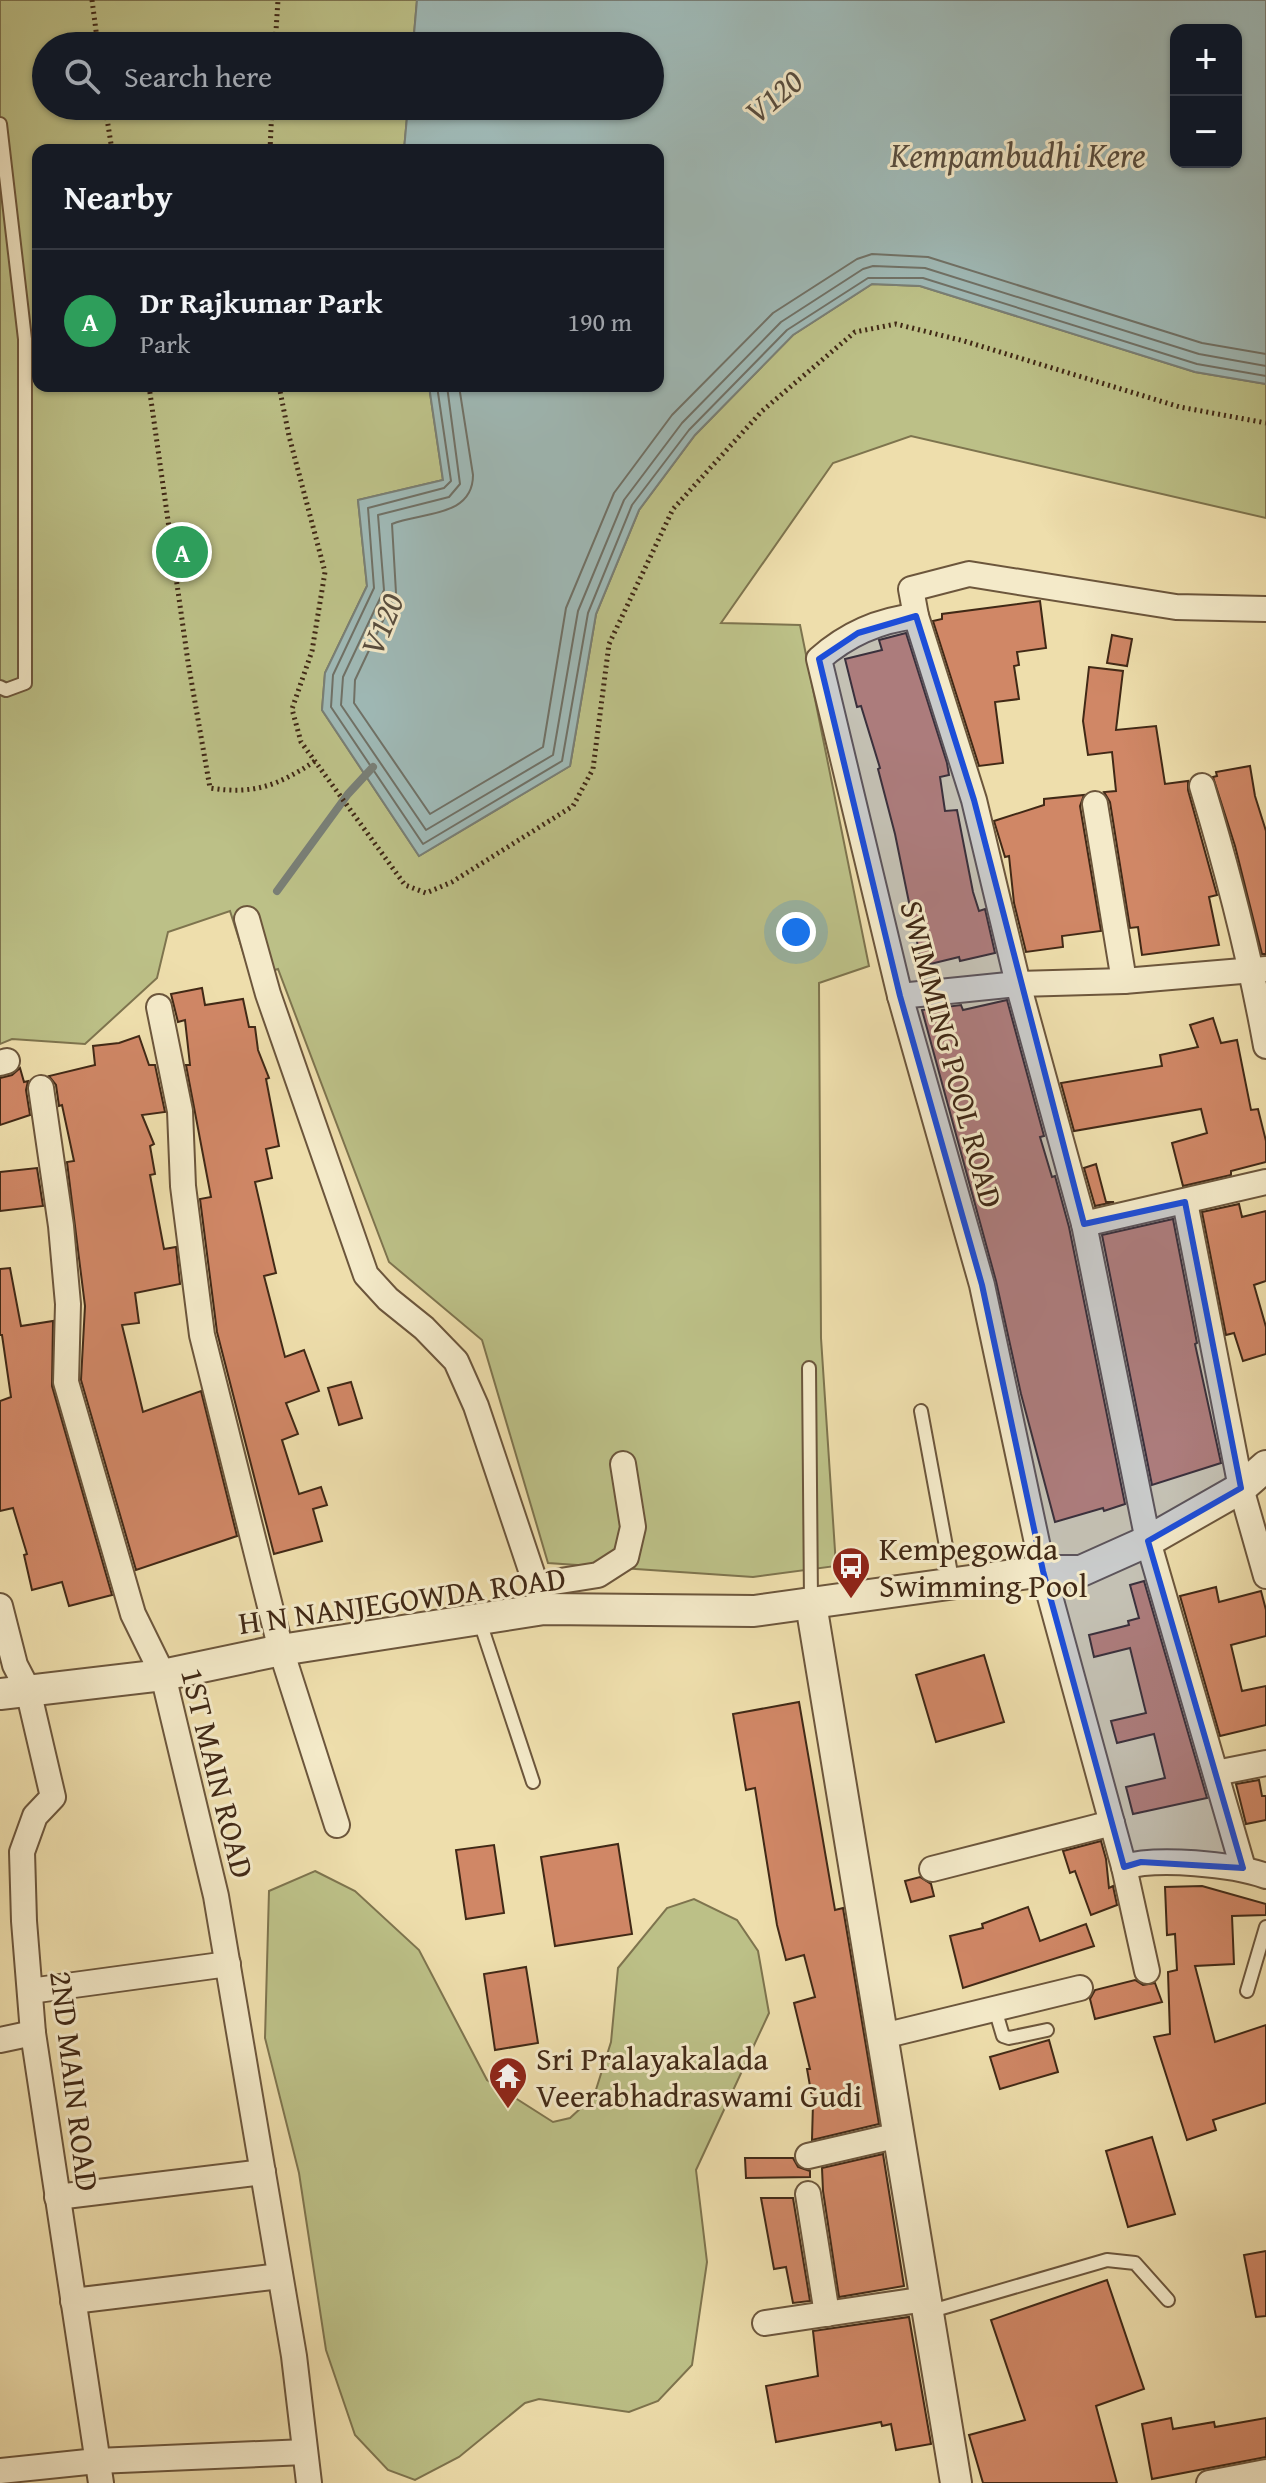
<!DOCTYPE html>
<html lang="en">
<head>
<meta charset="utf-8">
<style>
  :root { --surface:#171b24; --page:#20242c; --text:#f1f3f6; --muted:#9ea1a6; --line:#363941; --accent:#2563eb }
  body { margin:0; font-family:"Gentium Book Plus",serif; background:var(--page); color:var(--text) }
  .controls { position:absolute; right:24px; top:24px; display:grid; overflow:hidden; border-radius:16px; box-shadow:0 2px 6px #0004 }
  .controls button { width:72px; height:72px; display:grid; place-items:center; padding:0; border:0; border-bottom:2px solid var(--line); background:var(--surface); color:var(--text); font:40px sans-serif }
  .you { position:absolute; left:796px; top:932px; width:28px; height:28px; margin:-20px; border:6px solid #fff; border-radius:50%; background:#1a73e8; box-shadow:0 0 0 12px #1a73e833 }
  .badge { display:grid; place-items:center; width:52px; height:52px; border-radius:50%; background:var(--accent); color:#fff; font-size:26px; font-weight:700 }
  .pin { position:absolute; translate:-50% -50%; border:4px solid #fff; box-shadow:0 2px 8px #0006 }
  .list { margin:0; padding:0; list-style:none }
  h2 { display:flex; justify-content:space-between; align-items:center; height:104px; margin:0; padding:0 32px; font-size:34px }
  h2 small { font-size:26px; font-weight:400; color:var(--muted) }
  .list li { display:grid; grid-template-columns:52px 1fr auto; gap:24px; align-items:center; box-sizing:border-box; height:144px; padding:0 32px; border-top:2px solid var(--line) }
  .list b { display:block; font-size:30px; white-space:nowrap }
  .list p { margin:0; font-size:26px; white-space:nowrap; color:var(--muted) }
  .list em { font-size:26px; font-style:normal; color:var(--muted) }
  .icon { flex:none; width:44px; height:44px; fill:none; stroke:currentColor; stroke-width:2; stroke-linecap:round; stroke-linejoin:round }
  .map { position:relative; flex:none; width:1266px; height:2483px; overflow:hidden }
  .search { position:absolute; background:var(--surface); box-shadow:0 2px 6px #0004; left:32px; top:32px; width:632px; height:88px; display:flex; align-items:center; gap:20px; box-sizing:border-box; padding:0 28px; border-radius:44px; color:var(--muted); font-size:30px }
  .panel { position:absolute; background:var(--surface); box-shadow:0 2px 6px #0004; left:32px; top:144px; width:632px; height:248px; border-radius:16px }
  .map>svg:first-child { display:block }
</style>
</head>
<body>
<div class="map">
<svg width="1266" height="2483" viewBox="0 0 1266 2483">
  <rect width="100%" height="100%" fill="#eedeac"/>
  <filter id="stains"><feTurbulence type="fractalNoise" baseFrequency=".0025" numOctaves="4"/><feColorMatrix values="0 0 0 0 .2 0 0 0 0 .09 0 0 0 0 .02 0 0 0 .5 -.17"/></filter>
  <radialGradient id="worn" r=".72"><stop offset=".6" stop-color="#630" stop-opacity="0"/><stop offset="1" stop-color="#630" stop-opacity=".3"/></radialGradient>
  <!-- green -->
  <g fill="#bcc087" stroke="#7e744e" stroke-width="2">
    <path d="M0,0H417L413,46H46V106H408L404,150H38V386H429L443,480L358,500L367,586L325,673L322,710L419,856L570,766L596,614L639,510L695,435L793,335L872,284L920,286L1195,372L1266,384V518L911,436L833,463L721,623L800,625L869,966L819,983L821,1338L836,1566L753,1577L548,1563L482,1340L389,1262L278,969L251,977L230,911L168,932L157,978L85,1044L12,1039L0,1044Z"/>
    <path d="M315,1871L355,1891L419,1950L487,2080L553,2122L570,2118L594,2096L611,2042L618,1968L667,1908L694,1899L737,1920L758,1951L769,2013L696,2170L707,2262L692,2365L658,2401L629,2412L539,2399L525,2403L459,2457L415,2480L388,2470L355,2435L326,2350L299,2173L265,2038L269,1891Z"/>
  </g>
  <!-- water -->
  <path fill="#9fb9b6" stroke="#797f76" stroke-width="2" fill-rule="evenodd" d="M417,0H1266V384L1195,372L920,286L872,284L793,335L695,435L639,510L596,614L570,766L419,856L322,710L325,673L367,586L358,500L443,480L429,386H658V150H404L408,106H650V46H413ZM1176,30H1236V162H1176Z"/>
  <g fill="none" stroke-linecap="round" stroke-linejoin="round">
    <!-- shore -->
    <g stroke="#707166" stroke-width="2">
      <path d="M437,386L451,481L444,488L368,508L374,588L333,675L331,707L423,844L562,761L588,613L632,505L689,430L787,330L868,278H923L1197,364L1266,376"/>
      <path d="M447,386L460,484L449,497L378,515L384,590L343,677L341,705L426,830L553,755L578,611L624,500L682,423L781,322L863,269L873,266L925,268L1199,354L1266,366"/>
      <path d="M459,386L473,475C473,518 420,512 392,524L396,593L355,680L354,703L430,814L543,747L566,608L614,493L672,415L773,313L857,259L872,254L928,257L1202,343L1266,354"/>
    </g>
    <!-- stream -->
    <path stroke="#797f76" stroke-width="8" d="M277,891L348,794L373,767"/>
  </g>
  <!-- building -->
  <g fill="#d08766" stroke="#412916" stroke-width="2">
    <path d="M1040,601L1046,648L1017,652L1019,665L1014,666L1019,699L995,702L1003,763L979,766L933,621L942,619V614Z"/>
    <path d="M906,633L947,763L949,775L940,777L945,811L957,810L973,892L979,911L985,909L995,953L960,961L959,957L922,966L895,834L878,769L880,768L861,706L857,707L845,659L882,650L879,640Z"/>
    <path d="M1112,635L1132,639L1127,666L1107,663Z"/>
    <path d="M1089,667L1123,671L1116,730L1156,726L1165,784L1188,781V790L1217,895L1209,897L1219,945L1142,955L1138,927L1130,928L1110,802L1104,792L1116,791L1112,752L1088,755L1083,721Z"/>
    <path d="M1250,766L1255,796L1266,831V954H1262L1235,846L1213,777L1217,776L1216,772Z"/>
    <path d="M1084,795L1080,806L1101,931L1062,936L1063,947L1026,952L1014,903L1009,856L1005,857L994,821L1044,805V799Z"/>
    <path d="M202,988L205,1005L243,999L249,1027H255L258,1050L269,1078L266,1079L279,1146L266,1149L272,1178L255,1182L276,1273L264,1276L285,1357L304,1350L319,1391L286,1403L298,1434L282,1440L299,1494L321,1487L327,1505L313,1509L322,1541L274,1554L217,1332L200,1199L211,1197L186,1065H190L185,1020L178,1022L171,994Z"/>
    <path d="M1007,1000L1044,1136L1040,1137L1052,1177L1055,1176L1069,1227L1125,1504L1104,1511L1103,1508L1055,1522L1021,1394L996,1281L922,1010L961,1005L963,1010Z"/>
    <path d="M1213,1018L1221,1043L1237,1040L1251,1110L1258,1109L1266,1141V1162L1231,1171V1175L1183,1186L1172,1143L1207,1133L1201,1109L1074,1131L1061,1083L1162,1066L1160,1055L1198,1047L1190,1025Z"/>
    <path d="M139,1036L149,1065H155L165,1112L142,1115L154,1144L150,1146L155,1174L150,1175L164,1249L176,1247L180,1284L135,1293L139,1323L122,1325L143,1412L201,1391L237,1536L136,1570L81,1380L85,1306L67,1162L74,1161L62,1105L59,1106L56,1085L49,1076L95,1065L93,1046L119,1043Z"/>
    <path d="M20,1068L24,1082L28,1081L26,1090L30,1115L0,1125V1078L12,1075Z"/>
    <path d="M1096,1164L1106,1202H1114L1095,1206L1084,1168Z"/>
    <path d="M37,1168L43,1206L0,1211V1172Z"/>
    <path d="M1239,1204L1242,1217L1266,1211V1281L1254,1285L1266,1327V1354L1243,1361L1234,1333L1226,1335L1202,1212Z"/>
    <path d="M1173,1219L1197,1343L1195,1344L1221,1463L1152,1485L1102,1235Z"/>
    <path d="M10,1268L21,1326L53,1321L52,1386L112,1595L69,1606L62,1582L32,1590L24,1555L27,1554L13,1508L0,1511V1401L11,1397L2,1335H0V1269Z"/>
    <path d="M351,1382L362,1418L339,1425L328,1388Z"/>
    <path d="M1144,1581L1207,1798L1133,1814L1126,1787L1165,1778L1154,1734L1117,1743L1111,1721L1146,1713L1130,1648L1094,1657L1089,1635L1129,1625L1128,1621L1139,1618L1130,1585Z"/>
    <path d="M1216,1587L1219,1602L1261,1591L1266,1610V1636L1231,1645L1242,1691L1266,1686V1725L1220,1736L1180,1596Z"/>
    <path d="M984,1655L1004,1722L936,1742L916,1675Z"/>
    <path d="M799,1702L835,1910L843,1908L879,2124L812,2140L813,2103L807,2069H810L794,2003L815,1997L804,1955L786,1960L777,1925L755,1788L746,1790L733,1714Z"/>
    <path d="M1259,1780L1262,1796H1266V1820L1246,1824L1236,1784Z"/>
    <path d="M1101,1841L1106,1859L1109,1888L1113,1886L1117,1905L1091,1915L1075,1871L1070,1873L1063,1851Z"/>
    <path d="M618,1844L632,1934L555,1946L541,1857Z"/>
    <path d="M494,1845L504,1913L466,1919L456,1850Z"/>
    <path d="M920,1877L931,1884L934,1896L911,1902L905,1881Z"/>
    <path d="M1202,1886L1266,1904V1915L1232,1916L1234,1964L1195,1966L1215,2042L1266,2025V2103L1213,2120L1216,2130L1187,2140L1154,2037L1170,2034L1168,1972L1177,1970L1175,1934L1167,1935L1165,1887Z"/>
    <path d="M1028,1907L1040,1941L1086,1924L1094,1946L963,1988L950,1936L983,1928L982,1924Z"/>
    <path d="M526,1967L538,2043L495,2050L484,1974Z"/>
    <path d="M1135,1980L1143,1985L1155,1983L1162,2002L1095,2019L1090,1999L1095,1990Z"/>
    <path d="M1049,2040L1058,2072L1000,2089L990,2057Z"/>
    <path d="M1152,2137L1175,2214L1128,2227L1106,2151Z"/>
    <path d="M883,2154L904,2286L839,2297L823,2191L822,2168Z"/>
    <path d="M745,2158H793L798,2167L810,2171V2177L746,2178Z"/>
    <path d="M761,2198H793L810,2301L793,2303L786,2267L774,2269Z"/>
    <path d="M1266,2251V2316L1256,2317L1244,2255Z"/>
    <path d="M1107,2280L1144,2389L1096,2406L1117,2483H983L969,2435L1025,2420L991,2320Z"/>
    <path d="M909,2317L931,2444L896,2450L891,2424L882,2426L881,2422L776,2442L766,2386L818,2376L813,2331Z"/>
    <path d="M1171,2418L1173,2429L1214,2422L1215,2427L1266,2418V2457L1152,2479L1142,2424Z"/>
  </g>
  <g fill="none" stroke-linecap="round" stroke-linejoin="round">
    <defs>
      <g id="service">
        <path d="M0,124L25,339V683L6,690L0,687"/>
        <path d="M809,1368L811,1601"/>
        <path d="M921,1411L953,1584"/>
        <path d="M479,1619L533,1782"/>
        <path d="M1247,1991L1266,1927"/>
        <path d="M995,2009L1003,2036L1009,2038L1047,2030"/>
        <path d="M928,2312L1107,2260L1135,2263L1168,2300"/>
      </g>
      <g id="minor">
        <path d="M916,616C880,620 846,635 819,659L900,996L982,1285L1043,1571L1124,1867C1157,1857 1233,1864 1266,1876"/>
        <path d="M1202,786C1228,872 1250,957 1266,1046"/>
        <path d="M1095,804L1124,981"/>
        <path d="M247,919L268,994L366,1275L388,1299L424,1328L456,1361L476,1406L544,1609"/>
        <path d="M900,996L1018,984L1124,981L1266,969"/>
        <path d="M159,1007L180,1111L183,1186L202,1335L281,1650L337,1825"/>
        <path d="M0,1063L7,1061"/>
        <path d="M41,1088L61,1226L68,1304L66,1382L133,1614L163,1675L216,1896L294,2356L309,2483"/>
        <path d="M1185,1202L1241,1488L1266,1576"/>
        <path d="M1084,1224L1266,1182"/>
        <path d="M535,1585L598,1575L626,1557L633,1527L623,1464"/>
        <path d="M0,1606L15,1665L28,1690L53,1797L35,1816L22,1852L24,1921L33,2033L101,2483"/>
        <path d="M1216,1773L1266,1763"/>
        <path d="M1124,1867L1147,1971"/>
        <path d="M1243,1868L1148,1541L1084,1224L1018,984L974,800L916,616L911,589L969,574L1176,607L1266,609"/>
        <path d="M932,1869L1112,1823"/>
        <path d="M30,1991L228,1964"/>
        <path d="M883,2036L1080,1988"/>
        <path d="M0,2040L33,2033"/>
        <path d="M808,2156L899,2135"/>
        <path d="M808,2194L827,2314"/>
        <path d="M57,2197L263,2172"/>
        <path d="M73,2301L280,2276"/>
        <path d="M765,2323L926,2299"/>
        <path d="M0,2471L97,2461L305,2452"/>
        <path d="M1209,2483L1266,2472"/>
      </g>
      <g id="tertiary">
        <path d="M811,1604L956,2483"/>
        <path d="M0,1694L163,1675L281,1650L544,1609L754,1611L1043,1571H1081L1148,1541L1241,1488L1266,1466"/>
      </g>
    </defs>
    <!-- service casing -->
    <use href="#service" stroke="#6c563c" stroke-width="16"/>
    <!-- minor casing -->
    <use href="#minor" stroke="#6c563c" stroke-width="28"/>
    <!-- tertiary casing -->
    <use href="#tertiary" stroke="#6c563c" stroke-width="34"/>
    <!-- path -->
    <g stroke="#412916" stroke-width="5" stroke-dasharray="2 4" stroke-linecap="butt">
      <path d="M92,0L98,46"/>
      <path d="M275,46L278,0"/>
      <path d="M105,106L112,150"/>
      <path d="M270,150L272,106"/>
      <path d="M149,386L188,662L210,788C254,795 279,785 315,761"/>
      <path d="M279,386L289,436L325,572L312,651L292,709L301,742L405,885L426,893L452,882L573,806L593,769L609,644L673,509L762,411L855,332L896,324L964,341L1180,407L1266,423"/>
    </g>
    <!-- service -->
    <use href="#service" stroke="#f4eac9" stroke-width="12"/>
    <!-- minor -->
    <use href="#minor" stroke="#f4eac9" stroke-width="24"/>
    <!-- tertiary -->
    <use href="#tertiary" stroke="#f4eac9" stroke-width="30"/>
  </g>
  <!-- marked area -->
  <path fill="#1d4ed8" fill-opacity="0.2" stroke="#1d4ed8" stroke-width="6" stroke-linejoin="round" d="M916,616L974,800L1084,1224L1185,1202L1241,1488L1148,1541L1243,1868L1141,1862L1124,1867L1043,1571L982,1285L900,996L819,659L858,633Z"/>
  <!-- icons -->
  <defs>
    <symbol id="bus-pin" viewBox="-11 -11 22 30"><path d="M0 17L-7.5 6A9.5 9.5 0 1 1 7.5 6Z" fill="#8f2418" stroke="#f4eac9"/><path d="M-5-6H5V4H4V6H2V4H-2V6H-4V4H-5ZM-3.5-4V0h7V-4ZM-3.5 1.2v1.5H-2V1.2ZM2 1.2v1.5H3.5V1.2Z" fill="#fff"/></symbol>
    <symbol id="temple-pin" viewBox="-11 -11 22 30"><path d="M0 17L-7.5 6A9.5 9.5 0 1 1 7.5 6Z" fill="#8f2418" stroke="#f4eac9"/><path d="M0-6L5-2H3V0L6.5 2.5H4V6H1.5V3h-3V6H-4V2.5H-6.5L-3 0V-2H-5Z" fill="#fff"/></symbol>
  </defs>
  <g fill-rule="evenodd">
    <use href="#bus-pin" x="829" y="1544" width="44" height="60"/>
    <use href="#temple-pin" x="486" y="2054" width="44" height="60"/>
  </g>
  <g text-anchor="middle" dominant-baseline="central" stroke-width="6" stroke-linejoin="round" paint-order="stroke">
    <!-- street labels -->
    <g font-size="32" fill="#412916" stroke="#f4eac9">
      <text transform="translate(952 1054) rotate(75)">SWIMMING POOL ROAD</text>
      <text transform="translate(402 1600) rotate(-8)">H N NANJEGOWDA ROAD</text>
      <text transform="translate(218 1773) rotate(76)">1ST MAIN ROAD</text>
      <text transform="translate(75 2081) rotate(83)">2ND MAIN ROAD</text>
    </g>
    <!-- poi labels -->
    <g font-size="32" fill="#412916" stroke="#f4eac9" text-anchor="start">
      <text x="879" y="1548">Kempegowda<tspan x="879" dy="37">Swimming Pool</tspan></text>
      <text x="536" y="2058">Sri Pralayakalada<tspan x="536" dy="37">Veerabhadraswami Gudi</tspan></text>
    </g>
    <!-- water labels -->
    <g font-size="34" font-style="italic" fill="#584d3e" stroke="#f4eac9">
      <text transform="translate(773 96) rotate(-40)">V120</text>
      <text x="1018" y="154">Kempambudhi Kere</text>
      <text transform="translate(381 624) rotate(-68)">V120</text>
    </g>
  </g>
  <rect width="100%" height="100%" filter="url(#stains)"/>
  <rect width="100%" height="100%" fill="url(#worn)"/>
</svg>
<div class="controls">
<button>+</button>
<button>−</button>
</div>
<div class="you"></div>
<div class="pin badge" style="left:182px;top:552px;background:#2e9e5b">A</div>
<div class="search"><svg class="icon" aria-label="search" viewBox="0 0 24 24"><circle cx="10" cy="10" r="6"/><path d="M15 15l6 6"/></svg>Search here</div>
<section class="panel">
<h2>Nearby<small></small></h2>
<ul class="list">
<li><span class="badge" style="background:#2e9e5b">A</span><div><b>Dr Rajkumar Park</b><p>Park</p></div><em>190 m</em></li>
</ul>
</section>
</div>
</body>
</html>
